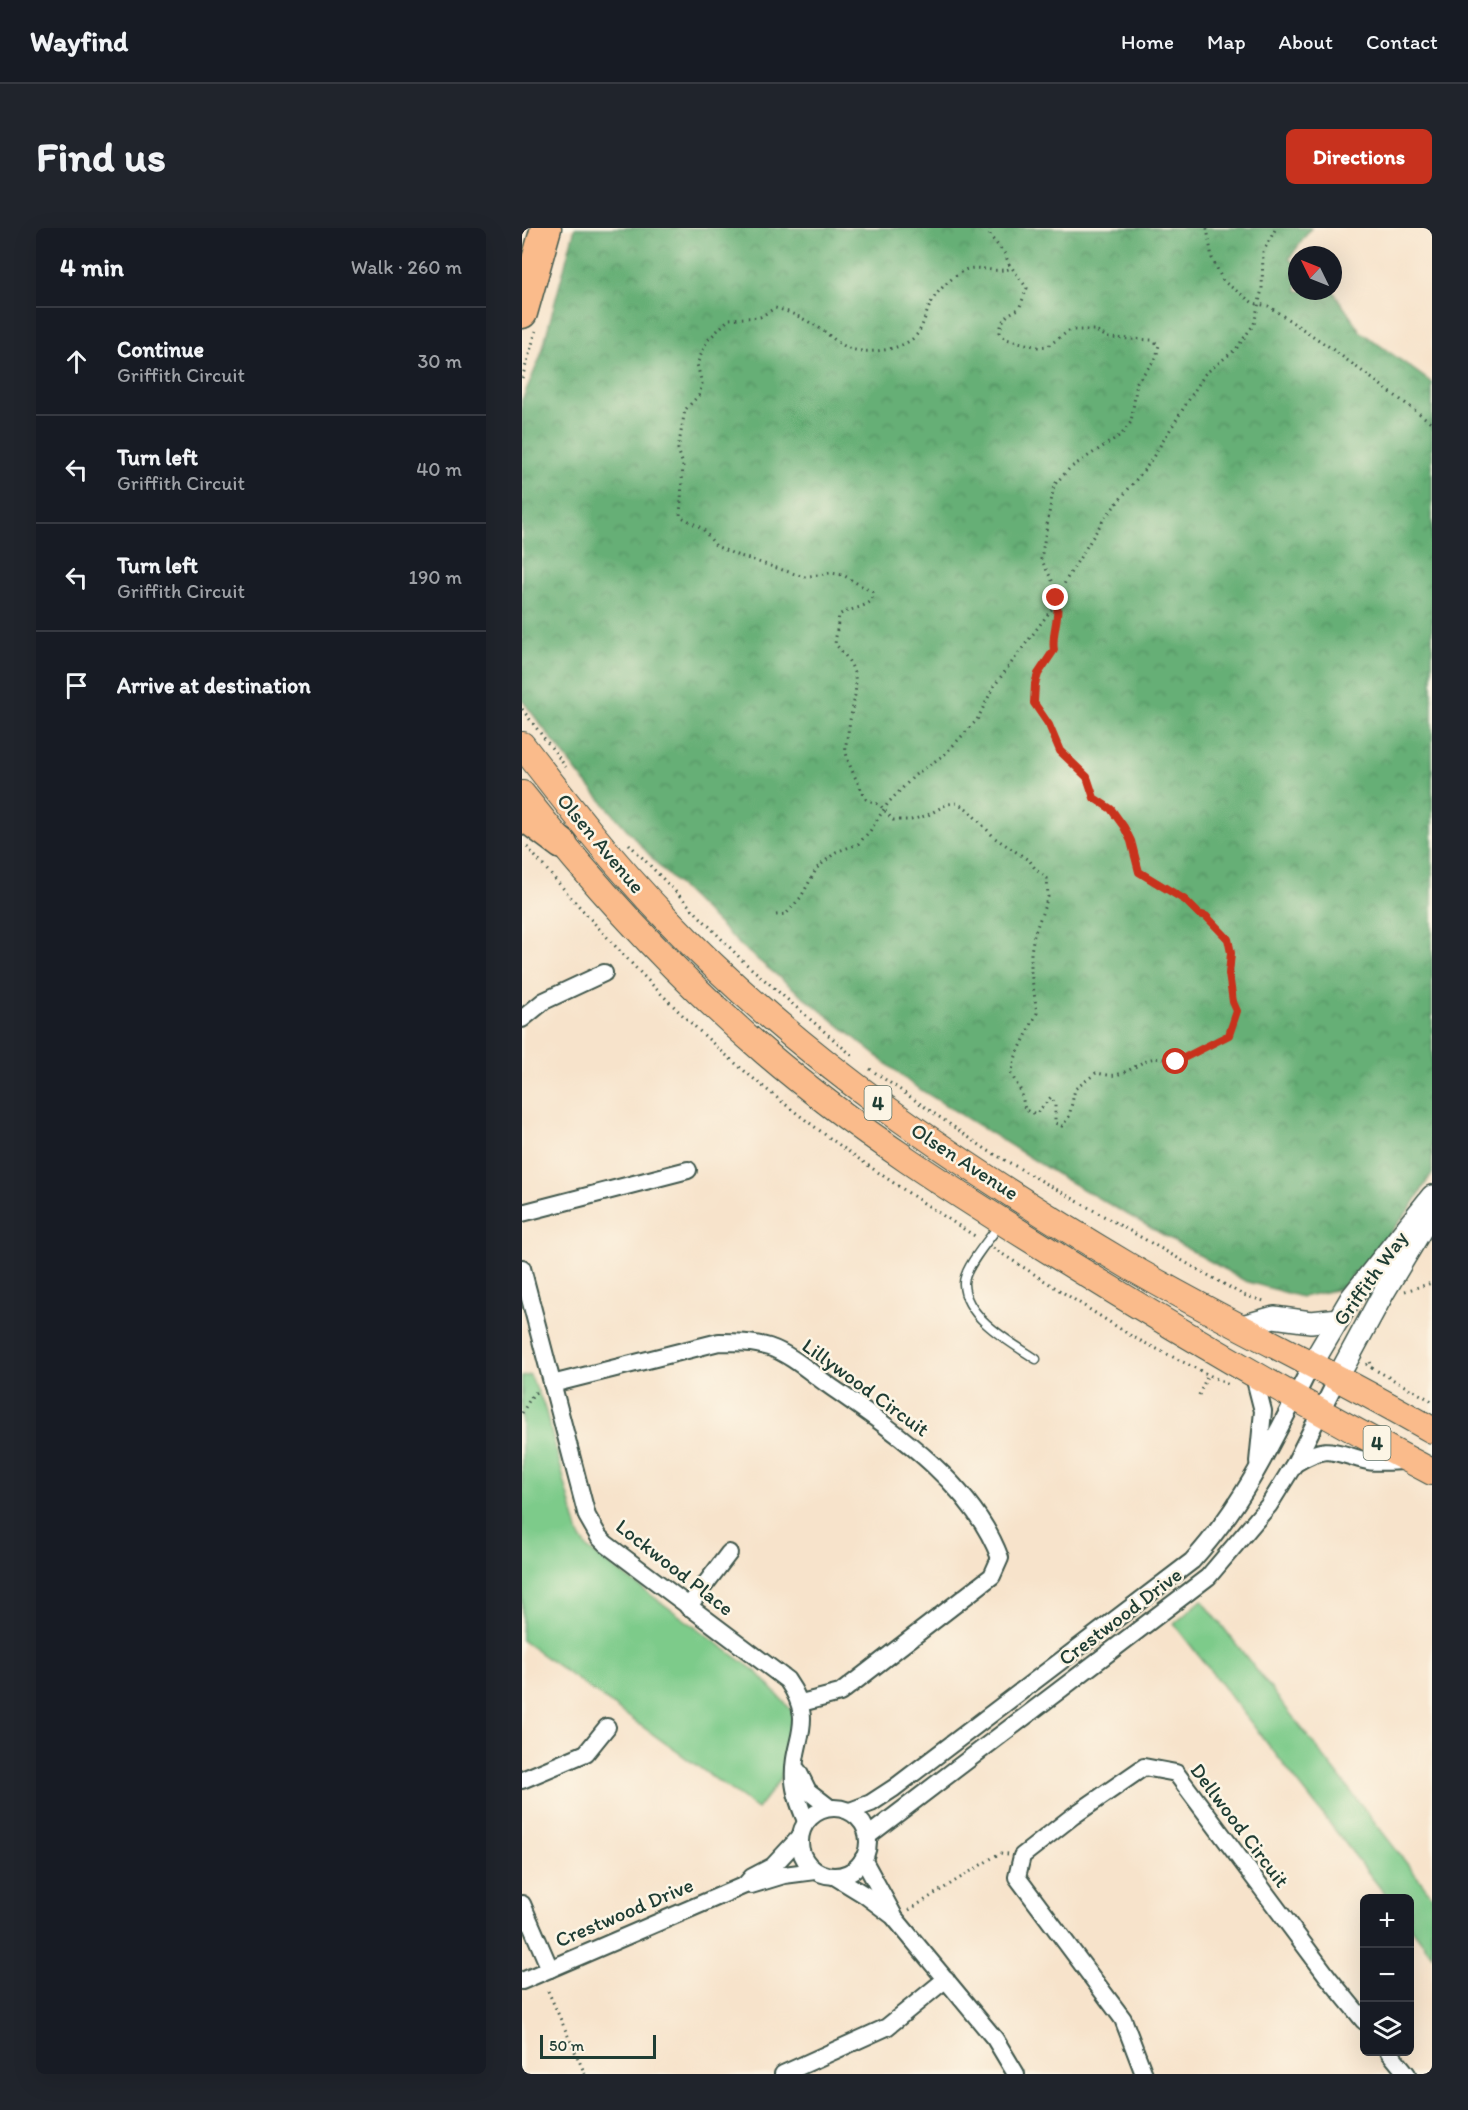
<!DOCTYPE html>
<html lang="en">
<head>
<meta charset="utf-8">
<style>
  :root { --surface:#171b24; --page:#20242c; --text:#f1f3f6; --muted:#9ea1a6; --line:#363941; --accent:#c8321e }
  body { margin:0; font-family:Itim,sans-serif; background:var(--page); color:var(--text) }
  .controls { position:absolute; right:18px; bottom:18px; display:grid; overflow:hidden; border-radius:9px; box-shadow:0 6px 24px #0002 }
  .controls button { width:54px; height:54px; display:grid; place-items:center; padding:0; border:0; border-bottom:2px solid var(--line); background:var(--surface); color:var(--text); font:30px sans-serif }
  .compass { position:absolute; left:766px; top:18px; width:54px; height:54px; border-radius:50%; background:var(--surface); box-shadow:0 6px 24px #0002; rotate:313deg }
  .scale { position:absolute; left:18px; bottom:15px; width:116px; box-sizing:border-box; padding-left:6px; border:3px solid #1f3d34; border-top:0; font-size:16px; line-height:21px; white-space:nowrap; color:#1f3d34; -webkit-text-stroke:4px #fcf5e5; paint-order:stroke }
  .stop { position:absolute; width:18px; height:18px; margin:-14px; border:4px solid #c8321e; border-radius:50%; background:#fff }
  .stop.end { background:#c8321e; border-color:#fff; box-shadow:0 2px 6px #0008 }
  .list { margin:0; padding:0; list-style:none }
  h2 { display:flex; justify-content:space-between; align-items:center; height:78px; margin:0; padding:0 24px; font-size:26px }
  h2 small { font-size:20px; font-weight:400; color:var(--muted) }
  .list li { display:grid; grid-template-columns:39px 1fr auto; gap:18px; align-items:center; box-sizing:border-box; height:108px; padding:0 24px; border-top:2px solid var(--line) }
  .list b { display:block; font-size:22px; white-space:nowrap }
  .list p { margin:0; font-size:20px; white-space:nowrap; color:var(--muted) }
  .list em { font-size:20px; font-style:normal; color:var(--muted) }
  .icon { flex:none; width:33px; height:33px; fill:none; stroke:currentColor; stroke-width:2; stroke-linecap:round; stroke-linejoin:round }
  .map { position:relative; flex:none; width:910px; height:1846px; overflow:hidden; border-radius:9px }
  header { display:flex; align-items:center; gap:36px; box-sizing:border-box; height:84px; padding:0 30px; background:var(--surface); border-bottom:2px solid var(--line) }
  header strong { font-size:28px }
  nav { display:flex; gap:33px; margin-inline-start:auto; font-size:21px }
  .intro { display:flex; align-items:center; justify-content:space-between; box-sizing:border-box; height:144px; padding:0 36px }
  h1 { margin:0; font-size:42px }
  .button { padding:15px 27px; border-radius:9px; background:var(--accent); color:#fff; font-size:21px; font-weight:700 }
  main { display:flex; gap:36px; padding:0 36px }
  aside { flex:1; background:var(--surface); border-radius:9px; box-shadow:0 6px 24px #0002 }
  .map>svg:first-child { display:block }
</style>
</head>
<body>
<header>
<strong>Wayfind</strong>
<nav><a>Home</a><a>Map</a><a>About</a><a>Contact</a></nav>
</header>
<div class="intro"><h1>Find us</h1><a class="button">Directions</a></div>
<main>
<aside>
<h2>4 min<small>Walk · 260 m</small></h2>
<ul class="list">
<li><svg class="icon" aria-label="ahead" viewBox="0 0 24 24"><path d="M12 20V5M6 11l6-6 6 6"/></svg><div><b>Continue</b><p>Griffith Circuit</p></div><em>30 m</em></li>
<li><svg class="icon" aria-label="left" viewBox="0 0 24 24"><path d="M17 20v-9H6M10 6l-5 5 5 5"/></svg><div><b>Turn left</b><p>Griffith Circuit</p></div><em>40 m</em></li>
<li><svg class="icon" aria-label="left" viewBox="0 0 24 24"><path d="M17 20v-9H6M10 6l-5 5 5 5"/></svg><div><b>Turn left</b><p>Griffith Circuit</p></div><em>190 m</em></li>
<li><svg class="icon" aria-label="arrive" viewBox="0 0 24 24"><path d="M6 21V4h12l-3 4 3 4H6"/></svg><div><b>Arrive at destination</b></div></li>
</ul>
</aside>
<div class="map">
<svg width="910" height="1846" viewBox="0 0 910 1846">
  <defs>
    <pattern id="forest-crowns" width="20" height="18" patternUnits="userSpaceOnUse" patternTransform="scale(1.5)"><rect width="20" height="18" fill="#66af76"/><path d="M2 6a3 3 0 1 1 6 0M12 15a3 3 0 1 1 6 0" fill="none" stroke="#539062"/></pattern>
  </defs>
  <rect width="100%" height="100%" fill="#fcf5e5"/>
  <filter id="ink" filterUnits="userSpaceOnUse"><feTurbulence type="fractalNoise" baseFrequency=".0167" numOctaves="2"/><feDisplacementMap in="SourceGraphic" scale="12" xChannelSelector="R" yChannelSelector="G"/><feConvolveMatrix kernelMatrix="1 2 1 2 8 2 1 2 1" color-interpolation-filters="sRGB"/></filter>
  <filter id="wash" filterUnits="userSpaceOnUse"><feTurbulence type="fractalNoise" baseFrequency=".008" numOctaves="4" result="noise"/><feDisplacementMap in="SourceGraphic" scale="24" xChannelSelector="R" yChannelSelector="G"/><feGaussianBlur stdDeviation="1.35" result="paint"/><feColorMatrix in="noise" values="0 0 0 0 0 0 0 0 0 0 0 0 0 0 0 0 0 1.4 0 .05"/><feComposite in="paint" operator="in"/></filter>
  <g filter="url(#wash)">
    <rect width="100%" height="100%" fill="#f7e3cb"/>
    <!-- green -->
    <g fill="#7dcb8a" stroke="#4e845f" stroke-width="1.5">
      <path d="M8,1147L22,1177L57,1307L66,1321L236,1445L271,1484L259,1550L235,1581L0,1412V1149Z"/>
      <path d="M680,1372L910,1668V1727L888,1698V1670H866L652,1396Z"/>
    </g>
    <!-- forest -->
    <path fill="url(#forest-crowns)" stroke="#427655" stroke-width="1.5" d="M53,0H789L767,31L775,37V63H811L838,103L910,155V945L890,978L852,1025L818,1061L779,1069L723,1053L541,950L391,857L220,719L139,640L58,548L0,472V172L18,130Z"/>
  </g>
  <g filter="url(#ink)">
    <g fill="none" stroke-linecap="round" stroke-linejoin="round">
      <defs>
        <path id="service" d="M478,996C469,1009 441,1041 442,1056C443,1090 490,1115 514,1131"/>
        <g id="minor">
          <path d="M0,791L22,773L82,745"/>
          <path d="M0,985L166,942"/>
          <path d="M0,1040L65,1288L77,1309L84,1316L265,1452C296,1496 269,1510 272,1553C273,1567 279,1581 284,1593"/>
          <path d="M732,1148L741,1183L736,1234"/>
          <path d="M30,1156L197,1114C214,1114 231,1114 247,1119C268,1126 288,1144 305,1156C369,1201 450,1254 478,1330L470,1348L318,1465L279,1475"/>
          <path d="M774,1235C808,1214 813,1226 846,1233C859,1235 873,1233 885,1233"/>
          <path d="M166,1379L207,1325"/>
          <path d="M276,1543L286,1563L308,1580"/>
          <path d="M0,1552L64,1525L85,1499"/>
          <circle cx="312" cy="1614" r="34"/>
          <path d="M328,1583L349,1575L372,1560L670,1333C723,1275 755,1205 790,1136"/>
          <path d="M346,1608L686,1349L747,1277L773,1235L816,1149"/>
          <path d="M341,1631L371,1686"/>
          <path d="M312,1648L343,1667L371,1688L473,1811L494,1846"/>
          <path d="M229,1657L262,1647L293,1643"/>
          <path d="M0,1676L28,1741"/>
          <path d="M0,1753L223,1657L230,1649L251,1638L277,1610"/>
          <path d="M867,1824L885,1846"/>
          <path d="M261,1846L365,1799L424,1751"/>
          <path d="M622,1846L601,1791L495,1649L500,1628L551,1588L622,1539L654,1545L806,1749L842,1793"/>
        </g>
        <g id="tertiary">
          <path d="M716,1099L752,1089L789,1094L817,1091"/>
          <path d="M790,1136L829,1070L910,968"/>
          <path d="M816,1149L862,1064L910,984"/>
        </g>
        <g id="primary">
          <path d="M0,517C46,577 92,636 144,690C279,832 443,941 610,1040C708,1097 812,1145 910,1202"/>
          <path d="M0,566C74,660 153,747 244,825C335,903 435,966 537,1029C659,1105 782,1177 910,1244"/>
        </g>
        <g id="motorway">
          <path d="M0,85L24,0"/>
          <path d="M0,586L40,616"/>
        </g>
      </defs>
      <!-- service casing -->
      <use href="#service" stroke="#3f564b" stroke-width="11"/>
      <!-- minor casing -->
      <use href="#minor" stroke="#3f564b" stroke-width="20"/>
      <!-- tertiary casing -->
      <use href="#tertiary" stroke="#3f564b" stroke-width="24"/>
      <!-- primary casing -->
      <use href="#primary" stroke="#3f564b" stroke-width="28"/>
      <!-- motorway casing -->
      <use href="#motorway" stroke="#3f564b" stroke-width="33"/>
      <!-- path -->
      <g stroke="#3f564b" stroke-width="3" stroke-dasharray="1.5 4.5" stroke-linecap="butt">
        <path d="M468,0V8L483,26L487,36L505,60L497,81C485,86 479,91 478,105L484,111L516,119L526,118L548,102H572L587,110L630,112L637,117L634,130L615,154L609,194L600,206L548,240L532,257L519,331L534,360L537,381L531,412L532,422L516,445L513,456L512,475L527,497L538,523L565,549L572,570L589,581L602,599L609,613L617,644L662,672L677,686L684,688L706,711L709,725V761L715,783L707,807L654,834C621,824 624,837 597,846C591,849 581,846 574,845L553,861L547,889L540,898L533,895V876L529,869L514,886L503,882L499,863L489,846L494,828L515,785L509,744V724L512,707L526,669L525,650L514,642L508,633L473,610L445,581L435,575L425,576L406,587L389,592H371L358,577L344,571C337,556 327,540 324,524C323,518 325,511 326,505C331,466 346,449 313,416L317,387C328,380 341,381 350,372V364L321,347L308,345L282,349L212,326L194,318L181,301L158,288L161,237L156,221L163,182L177,167L180,156L175,136L185,113L207,91L238,89L253,80C267,83 282,91 294,98C308,106 316,118 333,122C351,126 385,121 396,105C402,96 404,84 409,75C414,64 430,49 441,43C454,35 471,47 490,40"/>
        <path d="M685,0L690,30L701,53L731,75L746,78L806,118L910,195"/>
        <path d="M0,150L14,103"/>
        <path d="M0,481L44,539"/>
        <path d="M107,616L222,734L333,830"/>
        <path d="M5,619C58,680 111,740 169,795C256,878 355,946 456,1010"/>
        <path d="M254,687L264,686L279,669L295,640L314,624L336,616L348,603L366,575L393,547L423,526L455,492L472,458L535,374L544,352L582,291L626,237L683,146L714,121L732,96L740,61L741,24L754,0"/>
        <path d="M348,841L465,922L721,1067L742,1073"/>
        <path d="M471,1020L611,1109L709,1158"/>
        <path d="M883,1063L910,1055"/>
        <path d="M844,1136L850,1140L847,1130"/>
        <path d="M850,1140L910,1173"/>
        <path d="M677,1167L685,1148"/>
        <path d="M0,1185L11,1166L18,1162"/>
        <path d="M387,1682L478,1625L487,1626"/>
        <path d="M26,1763L63,1846"/>
      </g>
      <!-- service -->
      <use href="#service" stroke="#fff" stroke-width="8"/>
      <!-- minor -->
      <use href="#minor" stroke="#fff" stroke-width="16"/>
      <!-- tertiary -->
      <use href="#tertiary" stroke="#fff" stroke-width="21"/>
      <!-- primary -->
      <use href="#primary" stroke="#fabb8b" stroke-width="26"/>
      <!-- motorway -->
      <use href="#motorway" stroke="#fabb8b" stroke-width="30"/>
    </g>
  </g>
  <g fill="none" stroke-linecap="round" stroke-linejoin="round" filter="url(#ink)">
    <!-- route -->
    <path stroke="#c8321e" stroke-width="8" d="M534,370C539,389 529,404 532,422L516,446L513,456L512,475L527,497L538,523L565,549L572,570L589,581L602,599L609,613L617,644L663,672L677,686L684,688L706,711L709,725L707,746L711,774L715,783L707,807L654,834"/>
  </g>
  <g text-anchor="middle" dominant-baseline="central" stroke-width="5" stroke-linejoin="round" paint-order="stroke">
    <!-- shield labels -->
    <g fill="#fcf5e5" stroke="#617469" stroke-width="1.5">
      <rect x="342.5" y="858" width="27" height="34" rx="4.5"/>
      <rect x="841.5" y="1198" width="27" height="34" rx="4.5"/>
    </g>
    <g font-size="20" font-weight="bold" fill="#1f3d34">
      <text x="356" y="875">4</text>
      <text x="855" y="1215">4</text>
    </g>
    <!-- street labels -->
    <g font-size="21" fill="#1f3d34" stroke="#fcf5e5">
      <text transform="translate(79 615) rotate(50)">Olsen Avenue</text>
      <text transform="translate(443 933) rotate(33)">Olsen Avenue</text>
      <text transform="translate(848 1050) rotate(-54)">Griffith Way</text>
      <text transform="translate(344 1159) rotate(36)">Lillywood Circuit</text>
      <text transform="translate(153 1339) rotate(38)">Lockwood Place</text>
      <text transform="translate(598 1388) rotate(-37)">Crestwood Drive</text>
      <text transform="translate(718 1597) rotate(53)">Dellwood Circuit</text>
      <text transform="translate(102 1684) rotate(-23)">Crestwood Drive</text>
    </g>
  </g>
</svg>
<div class="controls">
<button>+</button>
<button>−</button>
<button><svg class="icon" aria-label="layers" viewBox="0 0 24 24"><path d="M12 4l9 5-9 5-9-5zM3 14l9 5 9-5"/></svg></button>
</div>
<svg class="compass" viewBox="-18 -18 36 36"><path d="M0-13l5 13h-10z" fill="#e53935"/><path d="M0 13l5-13h-10z" fill="#9ea1a6"/></svg>
<div class="scale">50 m</div>
<div class="stop" style="left:654px;top:834px"></div>
<div class="stop end" style="left:534px;top:370px"></div>
</div>
</main>
</body>
</html>
